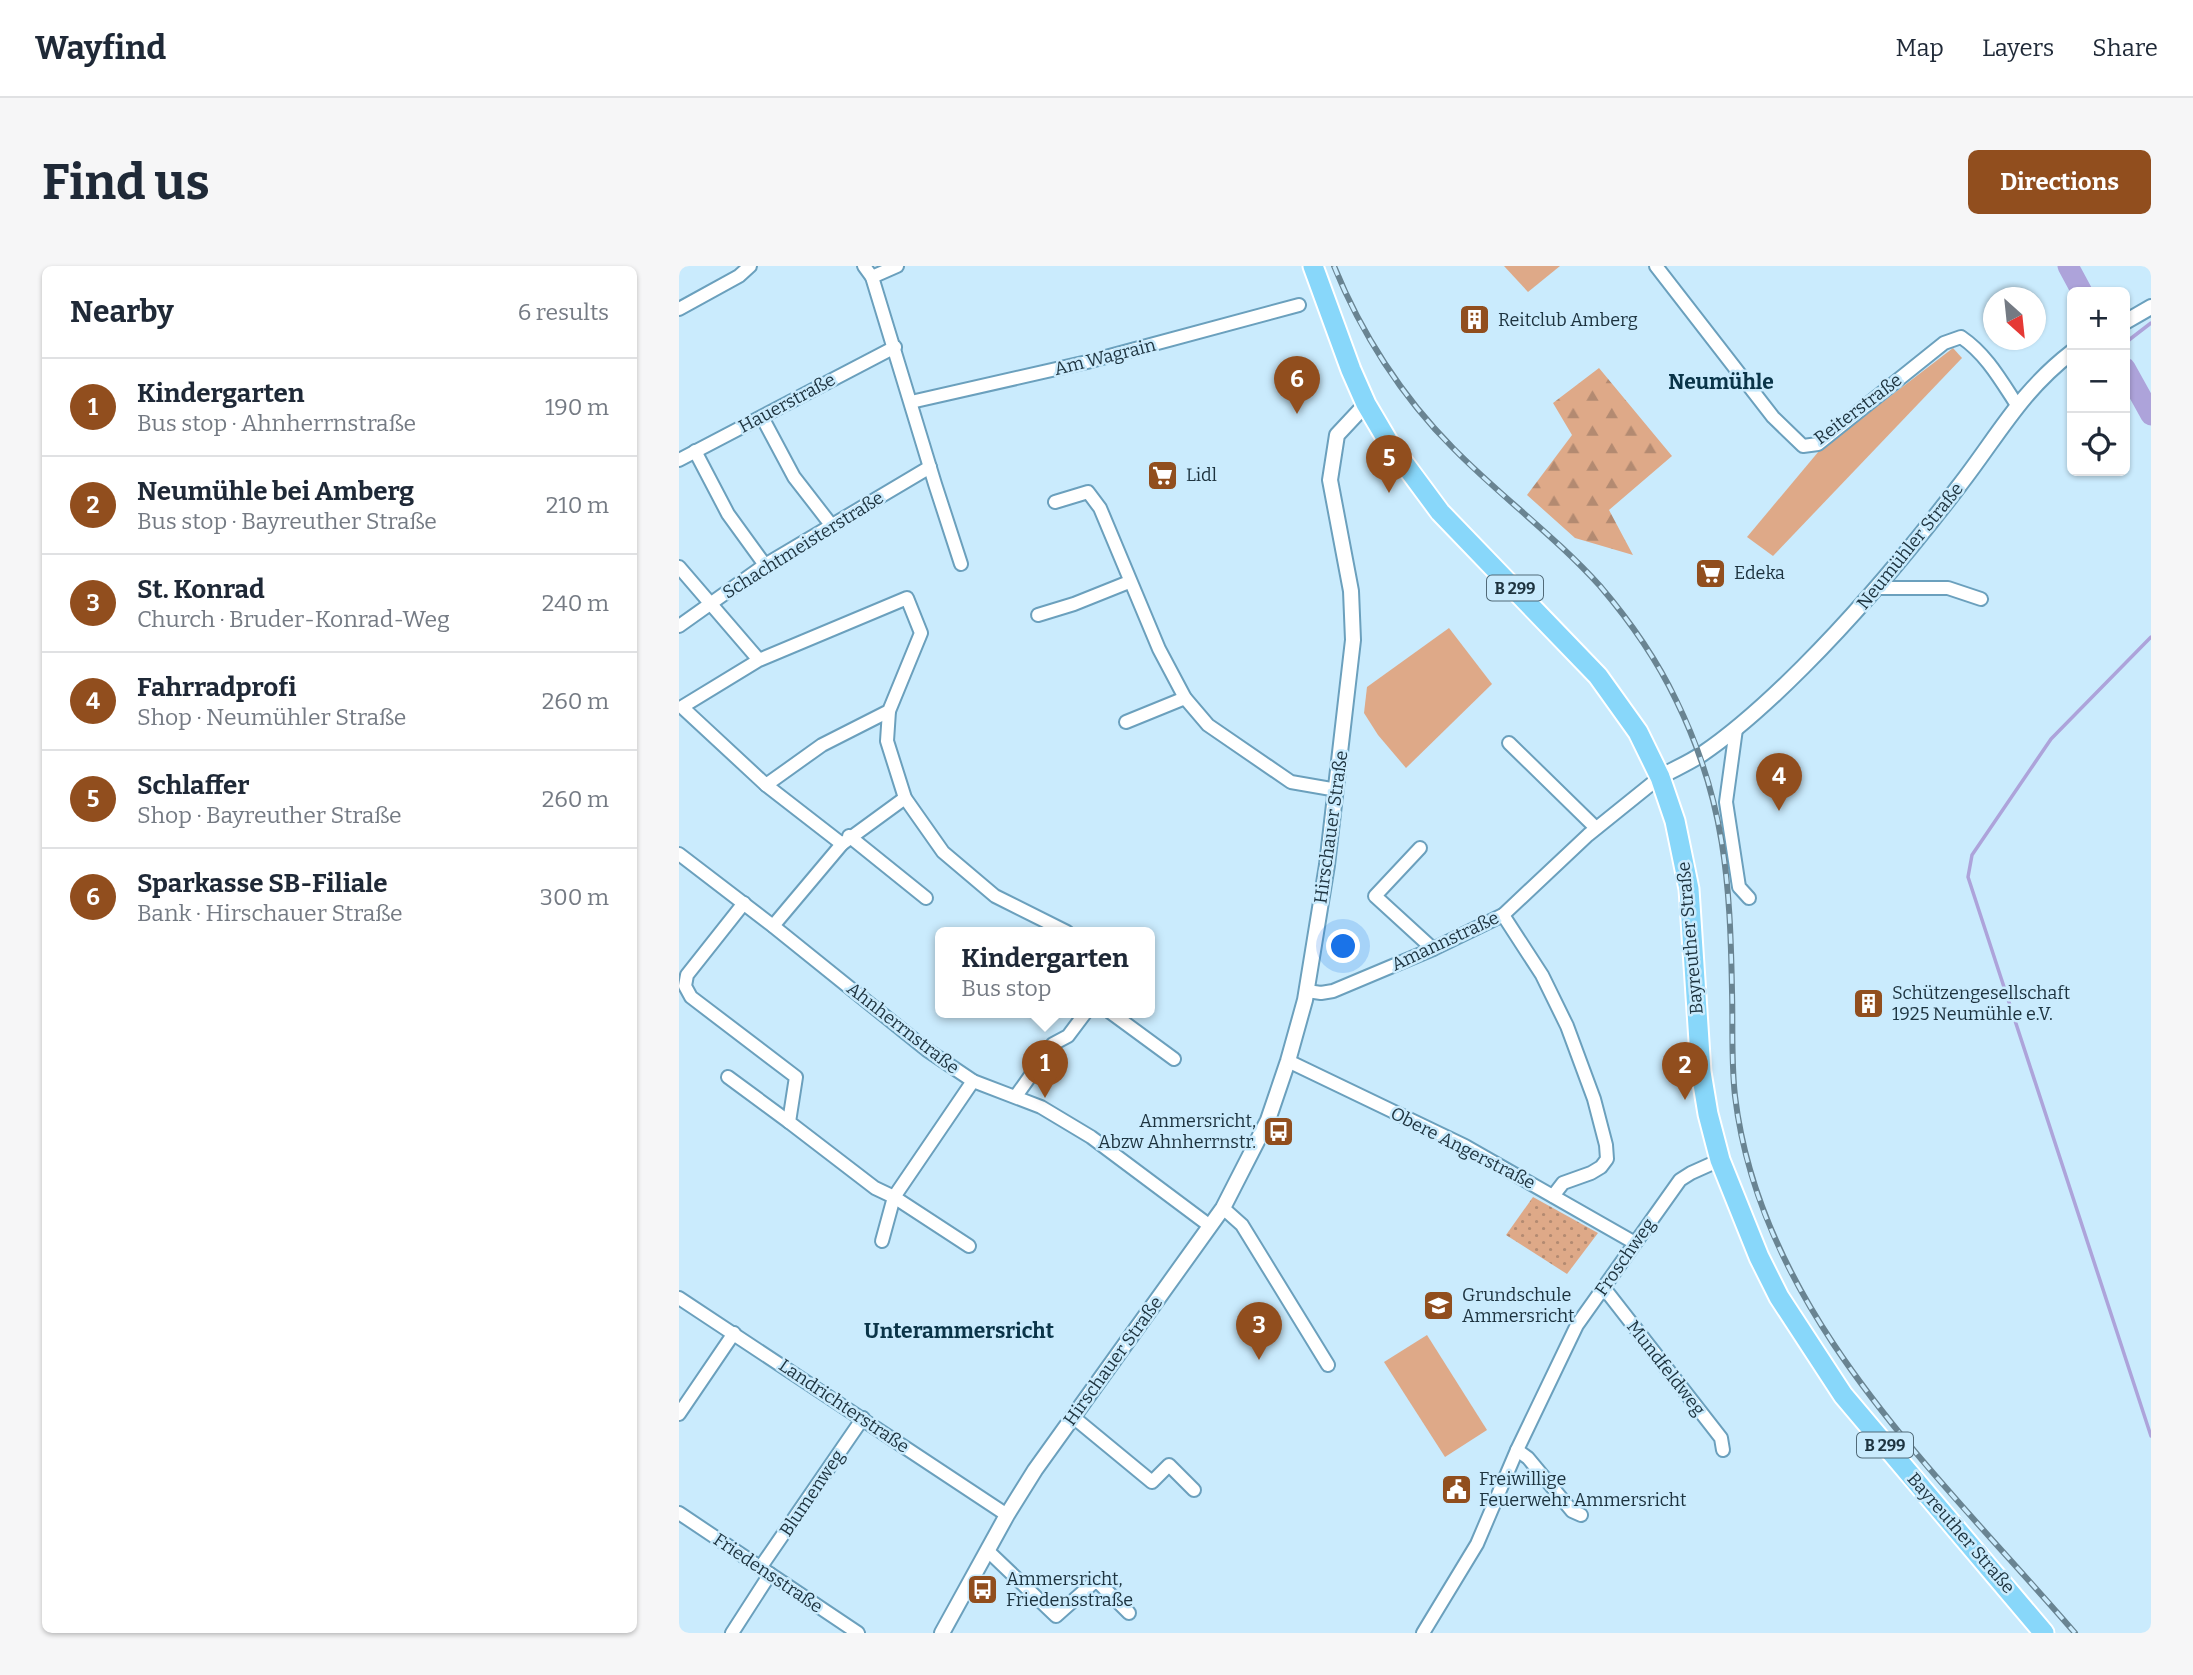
<!DOCTYPE html>
<html lang="en">
<head>
<meta charset="utf-8">
<style>
  :root { --surface:#fff; --page:#f6f6f7; --text:#1f2937; --muted:#747a83; --line:#e0e1e3; --accent:#914e1e }
  body { margin:0; font-family:Bitter,serif; background:var(--page); color:var(--text) }
  .controls { position:absolute; right:21px; top:21px; display:grid; overflow:hidden; border-radius:10px; box-shadow:0 2px 5px #0004 }
  .controls button { width:63px; height:63px; display:grid; place-items:center; padding:0; border:0; border-bottom:2px solid var(--line); background:var(--surface); color:var(--text); font:35px sans-serif }
  .compass { position:absolute; left:1304px; top:21px; width:63px; height:63px; border-radius:50%; background:var(--surface); box-shadow:0 2px 5px #0004; rotate:153deg }
  .you { position:absolute; left:665px; top:681px; width:24px; height:24px; margin:-18px; border:5px solid #fff; border-radius:50%; background:#1a73e8; box-shadow:0 0 0 10px #1a73e833 }
  .badge { display:grid; place-items:center; width:46px; height:46px; border-radius:50%; background:var(--accent); color:#fff; font-size:23px; font-weight:700 }
  .pin { position:absolute; translate:-50% -58px; filter:drop-shadow(0 2px 4px #0008) }
  .pin::after { content:''; position:absolute; top:37px; width:24px; height:21px; background:inherit; clip-path:polygon(0 0,100% 0,50% 100%) }
  .popup { position:absolute; left:256px; top:661px; width:220px; height:91px; box-sizing:border-box; display:grid; place-content:center; border-radius:10px; background:var(--surface); filter:drop-shadow(0 2px 5px #0005); font-size:23px; white-space:nowrap; color:var(--muted) }
  .popup b { font-size:26px; color:var(--text) }
  .popup::after { content:''; position:absolute; left:50%; top:100%; margin-left:-14px; border:14px solid transparent; border-top-color:var(--surface) }
  .list { margin:0; padding:0; list-style:none }
  h2 { display:flex; justify-content:space-between; align-items:center; height:91px; margin:0; padding:0 28px; font-size:30px }
  h2 small { font-size:23px; font-weight:400; color:var(--muted) }
  .list li { display:grid; grid-template-columns:46px 1fr auto; gap:21px; align-items:center; box-sizing:border-box; height:98px; padding:0 28px; border-top:2px solid var(--line) }
  .list b { display:block; font-size:26px; white-space:nowrap }
  .list p { margin:0; font-size:23px; white-space:nowrap; color:var(--muted) }
  .list em { font-size:23px; font-style:normal; color:var(--muted) }
  .icon { flex:none; width:38px; height:38px; fill:none; stroke:currentColor; stroke-width:2; stroke-linecap:round; stroke-linejoin:round }
  .map { position:relative; flex:none; width:1472px; height:1367px; overflow:hidden; border-radius:10px }
  header { display:flex; align-items:center; gap:42px; box-sizing:border-box; height:98px; padding:0 35px; background:var(--surface); border-bottom:2px solid var(--line) }
  header strong { font-size:33px }
  nav { display:flex; gap:38px; margin-inline-start:auto; font-size:24px }
  .intro { display:flex; align-items:center; justify-content:space-between; box-sizing:border-box; height:168px; padding:0 42px }
  h1 { margin:0; font-size:49px }
  .button { padding:18px 32px; border-radius:10px; background:var(--accent); color:#fff; font-size:24px; font-weight:700 }
  main { display:flex; gap:42px; padding:0 42px }
  aside { flex:1; background:var(--surface); border-radius:10px; box-shadow:0 2px 5px #0004 }
  .map>svg:first-child { display:block }
</style>
</head>
<body>
<header>
<strong>Wayfind</strong>
<nav><a>Map</a><a>Layers</a><a>Share</a></nav>
</header>
<div class="intro"><h1>Find us</h1><a class="button">Directions</a></div>
<main>
<aside>
<h2>Nearby<small>6 results</small></h2>
<ul class="list">
<li><span class="badge">1</span><div><b>Kindergarten</b><p>Bus stop · Ahnherrnstraße</p></div><em>190 m</em></li>
<li><span class="badge">2</span><div><b>Neumühle bei Amberg</b><p>Bus stop · Bayreuther Straße</p></div><em>210 m</em></li>
<li><span class="badge">3</span><div><b>St. Konrad</b><p>Church · Bruder-Konrad-Weg</p></div><em>240 m</em></li>
<li><span class="badge">4</span><div><b>Fahrradprofi</b><p>Shop · Neumühler Straße</p></div><em>260 m</em></li>
<li><span class="badge">5</span><div><b>Schlaffer</b><p>Shop · Bayreuther Straße</p></div><em>260 m</em></li>
<li><span class="badge">6</span><div><b>Sparkasse SB-Filiale</b><p>Bank · Hirschauer Straße</p></div><em>300 m</em></li>
</ul>
</aside>
<div class="map">
<svg width="1472" height="1367" viewBox="0 0 1472 1367">
  <defs>
    <pattern id="forest-firs" width="22" height="20" patternUnits="userSpaceOnUse" patternTransform="scale(1.75)"><rect width="22" height="20" fill="#dea988"/><path d="M5 1l3.5 6h-7zM16 11l3.5 6h-7z" fill="#b38a71"/></pattern>
    <pattern id="park-dots" width="8" height="8" patternUnits="userSpaceOnUse" patternTransform="scale(1.75)"><rect width="8" height="8" fill="#dea988"/><path d="M2 2h.1M6 6h.1" fill="none" stroke="#b38a71" stroke-width="1.8" stroke-linecap="round"/></pattern>
  </defs>
  <rect width="100%" height="100%" fill="#caebfd"/>
  <!-- green -->
  <g fill="#dea988">
    <path d="M825,0H881L849,26Z"/>
    <path d="M1274,82L1283,92L1094,290L1068,271L1140,185Z"/>
    <path d="M770,362L813,418L727,502L699,469L685,447L688,421Z"/>
    <path d="M748,1069L808,1164L766,1191L705,1096Z"/>
  </g>
  <!-- forest -->
  <path fill="url(#forest-firs)" d="M920,102L993,190L930,244L954,289L896,272L848,229L893,169L874,137Z"/>
  <!-- park -->
  <path fill="url(#park-dots)" d="M854,931L919,967L888,1008L827,969Z"/>
  <g fill="none" stroke-linecap="round" stroke-linejoin="round">
    <!-- stream -->
    <g stroke="#ada3da" stroke-width="3.5">
      <path d="M1446,77L1472,57"/>
      <path d="M1472,371L1372,473L1293,589L1289,611L1472,1170"/>
    </g>
    <!-- river -->
    <g stroke="#ada3da" stroke-width="21">
      <path d="M1389,0L1403,26"/>
      <path d="M1446,102L1472,149"/>
    </g>
    <defs>
      <g id="minor">
        <path d="M185,0L193,11L256,218L282,298"/>
        <path d="M977,0L1094,151L1124,180L1139,178L1265,77L1282,71C1307,88 1321,113 1338,139"/>
        <path d="M193,11L218,0"/>
        <path d="M0,43L60,10L71,0"/>
        <path d="M232,136L408,96L620,39"/>
        <path d="M83,151L115,211L153,260"/>
        <path d="M16,185L49,248L86,299"/>
        <path d="M0,194L216,81"/>
        <path d="M376,236L409,226L421,242L480,383L506,432L529,459L612,516L658,524"/>
        <path d="M0,301L80,394L228,332L242,367L210,445L143,479L87,519L3,441L80,394"/>
        <path d="M1198,322H1269L1302,333"/>
        <path d="M359,349L395,338L450,316"/>
        <path d="M0,360L86,299L251,201"/>
        <path d="M210,445L208,475L226,532L264,586L316,630L388,666"/>
        <path d="M447,456L506,432"/>
        <path d="M1057,463L1047,536L1060,621L1070,632"/>
        <path d="M830,477L917,562"/>
        <path d="M87,519L163,578"/>
        <path d="M170,570L247,632"/>
        <path d="M741,582L696,630L754,683"/>
        <path d="M0,588L94,660L248,784L294,815L362,841L412,871L531,960"/>
        <path d="M65,637L8,709L6,720L12,731L117,811L110,856L196,922L215,931L290,980"/>
        <path d="M824,649L863,709L888,760L915,833L927,879L928,893L922,901L912,907L884,917L874,930"/>
        <path d="M94,660L163,578L226,532"/>
        <path d="M628,725L642,727L654,725L754,683L824,649L909,569L981,511"/>
        <path d="M431,746L495,793"/>
        <path d="M609,795L786,880L956,977"/>
        <path d="M49,811L110,856"/>
        <path d="M337,830L374,778L389,770L407,746"/>
        <path d="M544,942L563,959L649,1099"/>
        <path d="M203,975L215,931L294,815"/>
        <path d="M925,1022L1042,1172L1044,1184"/>
        <path d="M0,1032L328,1249"/>
        <path d="M0,1148L55,1067"/>
        <path d="M393,1150L473,1216L490,1199L515,1224"/>
        <path d="M838,1184L849,1192L893,1245L902,1249"/>
        <path d="M0,1247L179,1367"/>
        <path d="M309,1285L377,1350L414,1317H420L450,1347"/>
        <path d="M81,1302L184,1152"/>
        <path d="M53,1367L91,1308"/>
        <path d="M744,1367L798,1278L838,1184L898,1059L1001,914L1012,907L1041,894"/>
      </g>
      <g id="tertiary">
        <path d="M1446,56L1472,41"/>
        <path d="M981,511C995,503 1010,497 1023,488C1060,463 1092,433 1124,401C1181,344 1231,284 1280,220C1319,170 1341,126 1393,86"/>
        <path d="M263,1367L328,1249L356,1204L544,942L589,854L609,795L626,734L648,599L674,374L672,325L651,214L658,169L687,138"/>
      </g>
      <path id="primary" d="M634,0L672,104L687,138L710,177L761,246L919,410L959,466L981,511L996,555L1010,623L1022,806L1029,848L1041,894L1080,991L1100,1031L1164,1129L1365,1367"/>
    </defs>
    <!-- minor casing -->
    <use href="#minor" stroke="#6ba0bd" stroke-width="16"/>
    <!-- tertiary casing -->
    <use href="#tertiary" stroke="#6ba0bd" stroke-width="18"/>
    <!-- primary casing -->
    <use href="#primary" stroke="#fff" stroke-width="23"/>
    <!-- minor -->
    <use href="#minor" stroke="#fff" stroke-width="12"/>
    <!-- tertiary -->
    <use href="#tertiary" stroke="#fff" stroke-width="14"/>
    <!-- primary -->
    <use href="#primary" stroke="#88d7fa" stroke-width="19"/>
    <defs>
      <path id="rail" d="M655,0C682,67 723,131 774,182C821,230 876,270 921,320C950,354 978,394 997,434C1046,534 1051,615 1053,725C1054,759 1052,795 1056,830C1082,1048 1260,1209 1396,1367"/>
    </defs>
    <!-- rail casing -->
    <use href="#rail" stroke="#698492" stroke-width="6"/>
    <!-- rail -->
    <use href="#rail" stroke="#caebfd" stroke-width="3.5" stroke-dasharray="10" stroke-linecap="butt"/>
  </g>
  <!-- icons -->
  <defs>
    <symbol id="building-square" viewBox="-11 -11 22 22"><rect x="-9" y="-9" width="18" height="18" rx="4" fill="#914e1e" stroke="#caebfd"/><path d="M-4-6H4V6H1V3H-1V6H-4ZM-2.5-4.3h1.7v1.8h-1.7ZM.8-4.3h1.7v1.8H.8ZM-2.5-1h1.7V.8h-1.7ZM.8-1h1.7V.8H.8Z" fill="#fff"/></symbol>
    <symbol id="supermarket-square" viewBox="-11 -11 22 22"><rect x="-9" y="-9" width="18" height="18" rx="4" fill="#914e1e" stroke="#caebfd"/><path d="M-6-5.5h2.5l.6 2H6L4.5 2H-2.5L-4.4-4H-6ZM-1.5 3.2a1.3 1.3 0 1 0 .1 0ZM3 3.2a1.3 1.3 0 1 0 .1 0Z" fill="#fff"/></symbol>
    <symbol id="bus-square" viewBox="-11 -11 22 22"><rect x="-9" y="-9" width="18" height="18" rx="4" fill="#914e1e" stroke="#caebfd"/><path d="M-5-6H5V4H4V6H2V4H-2V6H-4V4H-5ZM-3.5-4V0h7V-4ZM-3.5 1.2v1.5H-2V1.2ZM2 1.2v1.5H3.5V1.2Z" fill="#fff"/></symbol>
    <symbol id="school-square" viewBox="-11 -11 22 22"><rect x="-9" y="-9" width="18" height="18" rx="4" fill="#914e1e" stroke="#caebfd"/><path d="M0-5L7-2L0 1L-7-2ZM-4 1L0 2.5L4 1V4Q0 6-4 4Z" fill="#fff"/></symbol>
    <symbol id="civic-square" viewBox="-11 -11 22 22"><rect x="-9" y="-9" width="18" height="18" rx="4" fill="#914e1e" stroke="#caebfd"/><path d="M-.6-6.5H3V-4.5H.6V-3L4-1V1h2V6H-6V1h2V-1L-.6-3ZM-1.2 2.5V6h2.4V2.5Z" fill="#fff"/></symbol>
  </defs>
  <g fill-rule="evenodd">
    <use href="#building-square" x="778" y="36" width="35" height="35"/>
    <use href="#supermarket-square" x="466" y="192" width="35" height="35"/>
    <use href="#supermarket-square" x="1014" y="290" width="35" height="35"/>
    <use href="#building-square" x="1172" y="720" width="35" height="35"/>
    <use href="#bus-square" x="582" y="848" width="35" height="35"/>
    <use href="#school-square" x="742" y="1022" width="35" height="35"/>
    <use href="#civic-square" x="760" y="1206" width="35" height="35"/>
    <use href="#bus-square" x="286" y="1306" width="35" height="35"/>
  </g>
  <g text-anchor="middle" dominant-baseline="central" stroke-width="5" stroke-linejoin="round" paint-order="stroke">
    <!-- shield labels -->
    <g fill="#caebfd" stroke="#516a78" stroke-width="2">
      <rect x="808" y="309.5" width="56" height="25" rx="5"/>
      <rect x="1178" y="1166.5" width="56" height="25" rx="5"/>
    </g>
    <g font-size="16" font-weight="bold" fill="#1d333f">
      <text x="836" y="322">B 299</text>
      <text x="1206" y="1179">B 299</text>
    </g>
    <!-- poi labels -->
    <g font-size="18" fill="#1d333f" stroke="#caebfd" text-anchor="start">
      <text x="819" y="54">Reitclub Amberg</text>
      <text x="507" y="209">Lidl</text>
      <text x="1055" y="307">Edeka</text>
      <text x="1213" y="727">Schützengesellschaft<tspan x="1213" dy="21">1925 Neumühle e.V.</tspan></text>
      <text x="577" y="855" text-anchor="end">Ammersricht,<tspan x="577" dy="21">Abzw Ahnherrnstr.</tspan></text>
      <text x="783" y="1029">Grundschule<tspan x="783" dy="21">Ammersricht</tspan></text>
      <text x="800" y="1213">Freiwillige<tspan x="800" dy="21">Feuerwehr Ammersricht</tspan></text>
      <text x="327" y="1313">Ammersricht,<tspan x="327" dy="21">Friedensstraße</tspan></text>
    </g>
    <!-- street labels -->
    <g font-size="18" fill="#1d333f" stroke="#caebfd">
      <text transform="translate(426 91) rotate(-14)">Am Wagrain</text>
      <text transform="translate(108 137) rotate(-28)">Hauerstraße</text>
      <text transform="translate(1179 143) rotate(-37)">Reiterstraße</text>
      <text transform="translate(124 279) rotate(-32)">Schachtmeisterstraße</text>
      <text transform="translate(1231 280) rotate(-51)">Neumühler Straße</text>
      <text transform="translate(652 561) rotate(-82)">Hirschauer Straße</text>
      <text transform="translate(1011 672) rotate(-95)">Bayreuther Straße</text>
      <text transform="translate(766 675) rotate(-25)">Amannstraße</text>
      <text transform="translate(224 762) rotate(38)">Ahnherrnstraße</text>
      <text transform="translate(784 882) rotate(27)">Obere Angerstraße</text>
      <text transform="translate(946 991) rotate(-55)">Froschweg</text>
      <text transform="translate(434 1095) rotate(-54)">Hirschauer Straße</text>
      <text transform="translate(987 1102) rotate(52)">Mundfeldweg</text>
      <text transform="translate(165 1140) rotate(34)">Landrichterstraße</text>
      <text transform="translate(133 1227) rotate(-56)">Blumenweg</text>
      <text transform="translate(1282 1267) rotate(49)">Bayreuther Straße</text>
      <text transform="translate(89 1307) rotate(34)">Friedensstraße</text>
    </g>
    <!-- quarter labels -->
    <g font-size="21" font-weight="bold" fill="#0a3448" stroke="#caebfd">
      <text x="1042" y="116">Neumühle</text>
      <text x="280" y="1065">Unterammersricht</text>
    </g>
  </g>
</svg>
<div class="controls">
<button>+</button>
<button>−</button>
<button><svg class="icon" aria-label="locate" viewBox="0 0 24 24"><circle cx="12" cy="12" r="6"/><path d="M12 2v4M12 18v4M2 12h4M18 12h4"/></svg></button>
</div>
<svg class="compass" viewBox="-18 -18 36 36"><path d="M0-13l5 13h-10z" fill="#e53935"/><path d="M0 13l5-13h-10z" fill="#747a83"/></svg>
<div class="you"></div>
<div class="pin badge" style="left:366px;top:832px">1</div>
<div class="popup"><b>Kindergarten</b>Bus stop</div>
<div class="pin badge" style="left:1006px;top:834px">2</div>
<div class="pin badge" style="left:580px;top:1094px">3</div>
<div class="pin badge" style="left:1100px;top:545px">4</div>
<div class="pin badge" style="left:710px;top:227px">5</div>
<div class="pin badge" style="left:618px;top:148px">6</div>
</div>
</main>
</body>
</html>
